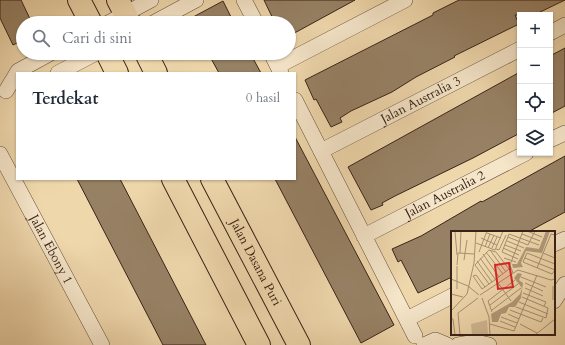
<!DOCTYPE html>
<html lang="id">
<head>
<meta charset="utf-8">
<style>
  :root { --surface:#fff; --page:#f2f2f3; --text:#1f2937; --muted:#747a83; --line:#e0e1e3 }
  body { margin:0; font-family:Cardo,serif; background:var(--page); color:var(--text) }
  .controls { position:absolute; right:12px; top:12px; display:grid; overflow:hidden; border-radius:0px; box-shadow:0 1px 3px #0004 }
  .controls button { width:36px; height:36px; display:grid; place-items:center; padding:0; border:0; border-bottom:1px solid var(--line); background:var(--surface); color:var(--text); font:20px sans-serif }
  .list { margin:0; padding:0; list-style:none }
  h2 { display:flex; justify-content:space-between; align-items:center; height:52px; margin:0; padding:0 16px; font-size:17px }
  h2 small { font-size:13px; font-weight:400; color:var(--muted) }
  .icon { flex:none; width:22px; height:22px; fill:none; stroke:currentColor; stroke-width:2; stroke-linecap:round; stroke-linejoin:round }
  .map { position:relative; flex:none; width:565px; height:345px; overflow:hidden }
  .search { position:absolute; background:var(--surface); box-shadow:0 1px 3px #0004; left:16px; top:16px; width:280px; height:44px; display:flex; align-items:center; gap:10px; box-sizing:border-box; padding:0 14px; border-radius:22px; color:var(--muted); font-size:15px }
  .panel { position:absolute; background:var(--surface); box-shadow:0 1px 3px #0004; left:16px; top:72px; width:280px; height:108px; border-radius:0px }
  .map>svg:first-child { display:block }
</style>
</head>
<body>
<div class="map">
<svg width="565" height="345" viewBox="0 0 565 345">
  <rect width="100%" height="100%" fill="#efd7ac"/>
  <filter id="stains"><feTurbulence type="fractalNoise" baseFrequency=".005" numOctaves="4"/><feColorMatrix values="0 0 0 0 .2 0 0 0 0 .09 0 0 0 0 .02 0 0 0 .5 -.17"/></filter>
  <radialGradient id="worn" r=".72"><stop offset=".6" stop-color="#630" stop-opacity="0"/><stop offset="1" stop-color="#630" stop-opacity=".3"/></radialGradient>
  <!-- building -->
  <g fill="#978165" stroke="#382318">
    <path d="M0,0H21L32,23H23V40L13,45L0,18Z"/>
    <path d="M264,0H355L289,36V23H275Z"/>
    <path d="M459,0H565L534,15H515L519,24L454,56L455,57L416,77L392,92L351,111L340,118L342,122L331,127L316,99L314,100L305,80L433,15V13Z"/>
    <path d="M223,1L234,23H182Z"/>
    <path d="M565,48V106L550,114V56Z"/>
    <path d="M208,53H250L261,73H219Z"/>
    <path d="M520,72V133L473,158L395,196L382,203L383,205L371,210L348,167Z"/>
    <path d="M295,137L394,325L361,343L275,179H295Z"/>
    <path d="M565,156V212L528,232H452V277L418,293L401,260L398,262L392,249L421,236L481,201L482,202Z"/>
    <path d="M77,179H120L206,345H163Z"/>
  </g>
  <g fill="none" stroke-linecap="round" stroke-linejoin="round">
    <defs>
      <g id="street">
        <path d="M244,0L256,23"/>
        <path d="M108,23L151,0"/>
        <path d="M153,23L196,0"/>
        <path d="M550,33L565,25"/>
        <path d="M271,53L281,73"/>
        <path d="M278,66L405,0"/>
        <path d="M58,73L96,53"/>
        <path d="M6,91L18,71L51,53"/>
        <path d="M295,100L415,336"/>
        <path d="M550,140L565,133"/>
        <path id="s1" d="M321,151L520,49"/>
        <path id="s2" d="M0,154L102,345"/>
        <path id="s3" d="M364,236L526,153"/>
        <path d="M554,244L565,239"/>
        <path d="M554,301L565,284"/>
        <path d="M407,319L452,296"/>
        <path d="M424,345L435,340L447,345"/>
        <path d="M458,345L476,342L489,345"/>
      </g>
      <g id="primary">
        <path d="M79,0L91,23"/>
        <path d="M118,0L130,23"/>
        <path d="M107,53L117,73"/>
        <path d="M146,53L156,73"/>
        <path d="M173,179L259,345"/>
        <path id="s4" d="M212,179L299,345"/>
      </g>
    </defs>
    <!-- street casing -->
    <use href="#street" stroke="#66503d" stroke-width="16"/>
    <!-- primary casing -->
    <use href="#primary" stroke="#382318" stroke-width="24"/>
    <!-- street -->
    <use href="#street" stroke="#f5e5c9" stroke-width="15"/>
    <!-- primary -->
    <use href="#primary" stroke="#efd7ac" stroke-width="22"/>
  </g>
  <g text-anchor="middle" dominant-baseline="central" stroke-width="3" stroke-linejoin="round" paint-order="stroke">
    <!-- street labels -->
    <g font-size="13" fill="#382318" stroke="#f5e5c9">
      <text stroke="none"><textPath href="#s1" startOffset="112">Jalan Australia 3</textPath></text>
      <text stroke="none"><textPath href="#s3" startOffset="91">Jalan Australia 2</textPath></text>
      <text stroke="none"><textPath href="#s2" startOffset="108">Jalan Ebony 1</textPath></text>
      <text stroke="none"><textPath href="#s4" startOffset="94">Jalan Dasana Puri</textPath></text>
    </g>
  </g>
  <!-- overview -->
  <g transform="translate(451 231)">
    <rect width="104" height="104" fill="#efd7ac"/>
    <path d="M36,89L37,104H21L20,93Z" fill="#d0b893"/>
    <path d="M95,0H99L91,22L75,20L70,32L72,36L62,37L61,33H66L75,16L88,18ZM67,42L71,43L68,49L72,52L70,67L64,76H58L55,82L50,83L47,91H41L40,83L61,71L69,63L71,57L63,47Z" fill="#b19a7a"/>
    <path fill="none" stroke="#a68f71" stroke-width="1" d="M4,0L6,24M76,0L91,6M36,2L50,7M71,3L89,10M57,6L77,14L84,0M30,7L46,14M56,10L73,17M25,12L44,19L52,0M54,14L70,20M34,16L39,3M37,17L43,4M41,17L46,6M52,17L68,24M45,18L48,19L55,4M39,19L55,41M28,21L36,0M35,21L52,43M9,22L10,0M92,22L104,27M32,23L48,46M29,27L60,70M53,27L65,31M74,27L104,39L101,43L72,31L76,22L104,33M67,28L51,21L58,3L88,14M13,29L16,9M26,30L41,51M6,34L7,22L23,23M6,35V58M86,37L100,3L104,4M62,42L59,34L72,0M70,46L95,56M0,48L17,55L28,64M74,52L92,60M38,53L24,34L38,19L45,21L58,38M34,56L25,44L22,45L31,58L34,56L38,53L41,51L45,48L58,38M74,57L92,65M72,62L95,71L93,75M0,63L12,66M29,64L67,39L100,49L104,48M31,67L38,86L39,104M102,69V55M68,71L97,83M39,74L67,53M65,76L95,87L97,77L71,66M41,79L70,57M59,79L90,91L92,87M0,80L16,63L23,32L25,0M41,81L37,70L64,49M57,83L68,88M50,86L66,92M0,88H2L4,104M49,90L64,96M39,93L63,100L86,44M69,93L86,102M9,104L7,82L27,67M84,104L104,88"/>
    <path fill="#d62828" fill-opacity="0.15" stroke="#d62828" stroke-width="2" d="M58,32L62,56L47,58L44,34Z"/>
    <rect width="104" height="104" fill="none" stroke="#382318" stroke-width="2"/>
  </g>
  <rect width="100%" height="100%" filter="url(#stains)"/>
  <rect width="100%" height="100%" fill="url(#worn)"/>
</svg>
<div class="controls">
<button>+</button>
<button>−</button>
<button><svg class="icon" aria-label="locate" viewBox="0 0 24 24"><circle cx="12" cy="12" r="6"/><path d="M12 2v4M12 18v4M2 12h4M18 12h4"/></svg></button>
<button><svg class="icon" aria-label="layers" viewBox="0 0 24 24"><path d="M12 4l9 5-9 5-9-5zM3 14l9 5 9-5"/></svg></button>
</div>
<div class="search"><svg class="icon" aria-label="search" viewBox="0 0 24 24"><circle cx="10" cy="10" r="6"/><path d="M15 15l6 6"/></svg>Cari di sini</div>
<section class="panel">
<h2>Terdekat<small>0 hasil</small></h2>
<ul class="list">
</ul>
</section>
</div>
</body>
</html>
